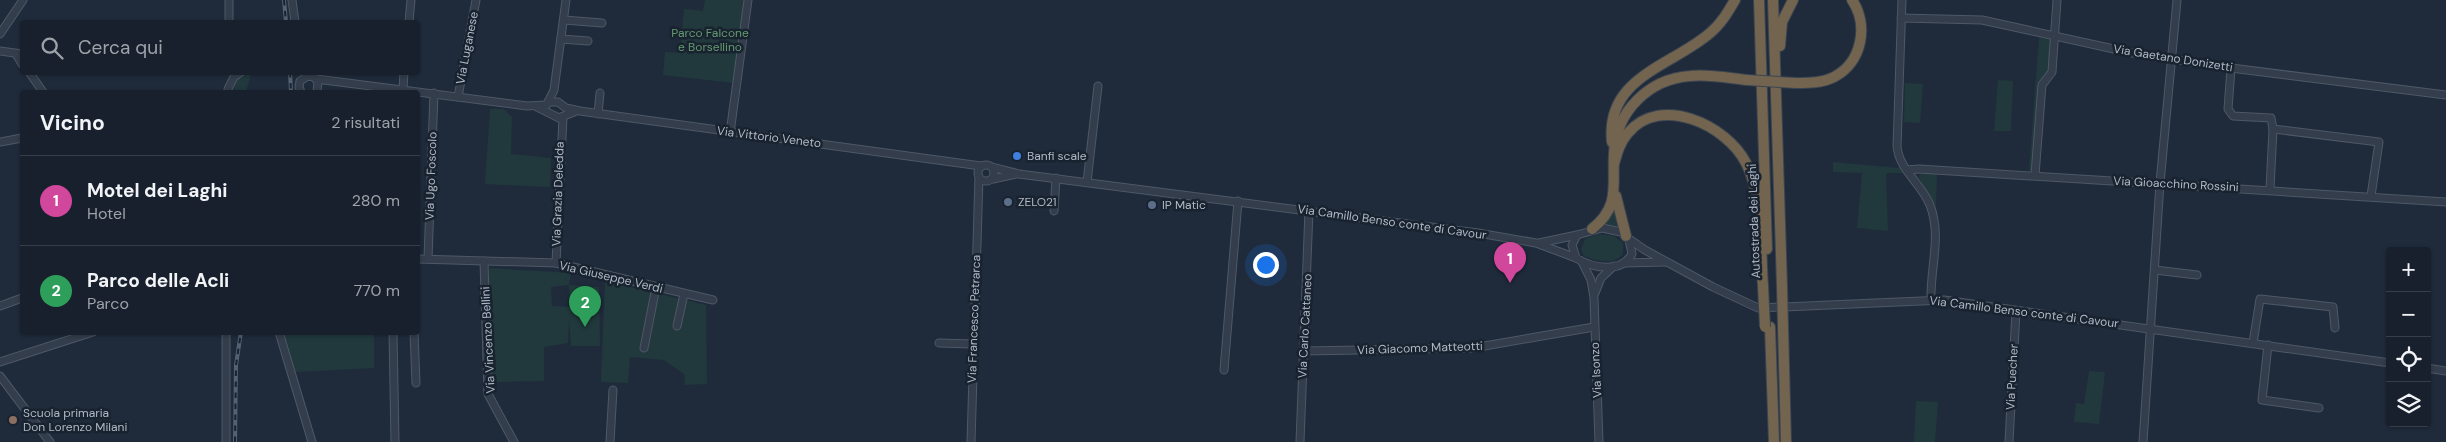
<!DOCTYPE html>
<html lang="it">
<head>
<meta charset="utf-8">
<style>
  :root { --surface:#17202c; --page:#202834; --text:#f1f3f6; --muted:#9ea3a9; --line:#363e48; --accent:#7baeff }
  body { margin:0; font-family:"DM Sans",sans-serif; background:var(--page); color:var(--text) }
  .controls { position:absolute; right:15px; bottom:15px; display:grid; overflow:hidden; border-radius:5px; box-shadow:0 1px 4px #0004 }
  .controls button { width:45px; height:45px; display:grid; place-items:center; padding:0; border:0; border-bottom:1px solid var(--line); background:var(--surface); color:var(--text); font:25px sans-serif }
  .you { position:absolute; left:1265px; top:264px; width:18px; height:18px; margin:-12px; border:4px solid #fff; border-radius:50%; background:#1a73e8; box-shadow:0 0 0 8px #1a73e833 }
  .badge { display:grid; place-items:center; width:32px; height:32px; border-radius:50%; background:var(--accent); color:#fff; font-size:16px; font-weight:700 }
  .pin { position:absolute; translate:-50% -41px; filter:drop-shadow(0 1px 2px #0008) }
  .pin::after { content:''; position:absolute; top:26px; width:18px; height:15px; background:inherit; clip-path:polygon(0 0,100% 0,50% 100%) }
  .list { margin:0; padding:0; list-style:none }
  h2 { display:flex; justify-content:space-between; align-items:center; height:65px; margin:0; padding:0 20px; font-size:21px }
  h2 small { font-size:16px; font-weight:400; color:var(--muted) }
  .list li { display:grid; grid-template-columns:32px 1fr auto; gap:15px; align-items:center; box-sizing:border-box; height:90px; padding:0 20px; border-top:1px solid var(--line) }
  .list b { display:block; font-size:19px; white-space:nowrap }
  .list p { margin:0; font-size:16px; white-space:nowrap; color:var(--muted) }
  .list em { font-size:16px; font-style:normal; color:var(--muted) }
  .icon { flex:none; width:28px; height:28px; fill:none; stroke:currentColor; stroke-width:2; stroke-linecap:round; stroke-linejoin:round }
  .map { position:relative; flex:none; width:2446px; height:442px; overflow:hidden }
  .search { position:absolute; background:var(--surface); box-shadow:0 1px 4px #0004; left:20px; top:20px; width:400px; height:55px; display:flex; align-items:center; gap:12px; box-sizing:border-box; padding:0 18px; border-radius:5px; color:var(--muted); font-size:19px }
  .panel { position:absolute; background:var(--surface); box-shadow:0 1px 4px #0004; left:20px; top:90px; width:400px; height:245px; border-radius:5px }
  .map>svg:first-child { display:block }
</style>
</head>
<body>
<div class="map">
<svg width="2446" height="442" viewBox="0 0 2446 442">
  <rect width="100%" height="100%" fill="#1f2b3b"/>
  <!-- green -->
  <g fill="#21393c" fill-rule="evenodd">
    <path d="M705,0H744L733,83L663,75L665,52L680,53L684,9L703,11Z"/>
    <path d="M2039,37L2056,40L2053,76L2043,85L2037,171H2029Z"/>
    <path d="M245,75H251L246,92L234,90L237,80Z"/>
    <path d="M1998,80L2013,81L2011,131H1994Z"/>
    <path d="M1905,83L1923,84L1920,123L1904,122Z"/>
    <path d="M490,109H504L511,117L512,116L511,154L551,158L550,187L485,184Z"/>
    <path d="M1833,162L1899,168L1904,173H1886L1888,231L1857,228L1862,173L1833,172Z"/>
    <path d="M1925,172L1937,173L1936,206L1918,176Z"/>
    <path d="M1613,209L1615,210L1619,227L1604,224Z"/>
    <path d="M1599,234L1614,236L1623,243V254C1613,266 1597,261 1584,256L1581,250L1585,239Z"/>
    <path d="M489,268L571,273L569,285L599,287L600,346H571L569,319L568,343L544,347V381L491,382ZM569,285L570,307L552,306L551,287Z"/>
    <path d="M605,281L706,305L707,384L685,385L684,374L664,360L630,357L628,383L601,382Z"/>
    <path d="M282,333H374V368L295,372Z"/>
    <path d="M2089,371L2105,372L2099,424L2074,422L2076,403L2084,404Z"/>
    <path d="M1916,401L1938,402L1935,442H1914Z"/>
  </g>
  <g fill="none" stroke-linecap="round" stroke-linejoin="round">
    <defs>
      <g id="minor">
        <path d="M292,0L295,22"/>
        <path d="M1902,0L1897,146C1899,170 1921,183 1930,205C1942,236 1930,268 1931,300"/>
        <path d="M1901,18L1982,20L2132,53L2231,68L2446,95"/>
        <path d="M564,20L602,23"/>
        <path d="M229,22V0"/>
        <path d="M409,22L411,0"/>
        <path d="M0,34L23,0"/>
        <path d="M561,39L588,41"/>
        <path d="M0,51L22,54"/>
        <path d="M16,54L22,64"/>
        <path d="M2231,68L2228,109L2233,116L2271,118L2273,129L2379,142L2371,196"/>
        <path d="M29,72L43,92"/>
        <path d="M316,79L527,106L546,105"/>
        <path d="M228,89L234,77L241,72"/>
        <path d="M403,89L404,72"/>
        <path d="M301,92L299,87L300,81L308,76L314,77L318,82L317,92"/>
        <path d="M458,97L476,0"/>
        <path d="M549,102H558L566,108L580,111L981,166"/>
        <path d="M547,104L554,90L566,0"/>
        <path d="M537,107L559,118L576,111"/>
        <path d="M598,114L600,93"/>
        <path d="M730,133L748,0"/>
        <path d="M0,142L22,138"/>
        <circle cx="986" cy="173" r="8"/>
        <path d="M992,167L1019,174L1478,233L1536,243L1576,258"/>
        <path d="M1907,170L1919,169L2446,202"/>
        <path d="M2035,175L2042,85L2052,72L2057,0"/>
        <path d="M993,179L1016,174"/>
        <path d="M1087,182L1098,86"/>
        <path d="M2270,189L2273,129"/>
        <path d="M1054,211L1056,178"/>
        <path d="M1602,228L1621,232L1629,239L1632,254C1621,274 1592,268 1576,258L1572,245L1577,235Z"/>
        <path d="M1629,239L1645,250L1713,287L1758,308L1944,300L2390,363"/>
        <path d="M1539,243L1577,235"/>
        <path d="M418,259L556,263L713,300"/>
        <path d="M428,259L434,93"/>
        <path d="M484,261L488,394L514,442"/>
        <path d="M1582,262L1591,280L1594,298L1599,442"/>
        <path d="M556,263L563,117"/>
        <path d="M1624,263L1666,262"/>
        <path d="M2155,270L2197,275"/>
        <path d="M1595,293L1601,278L1614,266"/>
        <path d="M0,306L22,298"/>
        <path d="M677,326L684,294"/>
        <path d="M279,332L312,442"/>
        <path d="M393,332L395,442"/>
        <path d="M414,332L416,383"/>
        <path d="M939,343L973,344"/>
        <path d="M2253,343L2260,299L2333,307L2335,328"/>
        <path d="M2268,345L2262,400L2319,408"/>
        <path d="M644,348L656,287"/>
        <path d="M1304,351L1473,348L1594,327"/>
        <path d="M0,362L93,332"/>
        <path d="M2427,368L2446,371"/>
        <path d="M1224,370L1238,201"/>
        <path d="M0,376L50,442"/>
        <path d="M226,442V332"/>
        <path d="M610,442L613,390"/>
        <path d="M971,442L979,177"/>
        <path d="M1300,442L1309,210"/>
        <path d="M2009,442L2016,311"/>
        <path d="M2143,442L2160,183L2177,0"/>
      </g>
      <g id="highway">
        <path d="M1759,0L1767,249"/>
        <path d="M1773,0L1782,286"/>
        <path d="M1780,46L1782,22L1793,0"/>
        <path d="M1796,83C1809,83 1822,83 1834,77C1862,63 1869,25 1852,0"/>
        <path d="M1612,142C1605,77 1672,66 1710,33C1721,24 1728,12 1735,0"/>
        <path d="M1614,164C1617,153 1620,142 1628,133C1660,94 1727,125 1746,163C1764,197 1760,248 1763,286"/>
        <path d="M1616,196L1626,236"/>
        <path d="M1592,229C1621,206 1612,185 1614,153C1616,111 1649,79 1690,76C1709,74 1728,78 1747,80"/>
        <path d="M1783,326L1786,442"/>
        <path d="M1770,327L1774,442"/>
      </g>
    </defs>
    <!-- minor casing -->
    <use href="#minor" stroke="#4e5866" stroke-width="9"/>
    <!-- highway casing -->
    <use href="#highway" stroke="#3b4552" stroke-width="12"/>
    <!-- minor -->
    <use href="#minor" stroke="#333d4b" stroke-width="7"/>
    <!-- highway -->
    <use href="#highway" stroke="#72644f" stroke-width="10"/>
    <defs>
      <g id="rail">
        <path d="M284,0L286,22"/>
        <path d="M290,72L291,92"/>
        <path d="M235,442L236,365L241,332"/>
      </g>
    </defs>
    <!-- rail casing -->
    <use href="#rail" stroke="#556172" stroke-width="4"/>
    <!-- rail -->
    <use href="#rail" stroke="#19222f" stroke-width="2" stroke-dasharray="5.5" stroke-linecap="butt"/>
    <defs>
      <g id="highway-bridge">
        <path d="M1747,80L1796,83"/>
        <path d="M1763,286L1765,327"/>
        <path d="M1782,286L1783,326"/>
      </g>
    </defs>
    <!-- highway-bridge casing -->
    <use href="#highway-bridge" stroke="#3b4552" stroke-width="12" stroke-linecap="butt"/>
    <!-- highway-bridge -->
    <use href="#highway-bridge" stroke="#72644f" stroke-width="10"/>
  </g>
  <!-- markers -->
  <circle fill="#3f7fe0" stroke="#19222f" stroke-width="2" cx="1017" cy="156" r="5"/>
  <g fill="#5c6f8a" stroke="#19222f" stroke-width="2">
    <circle cx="1008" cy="202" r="5"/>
    <circle cx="1152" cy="205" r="5"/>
  </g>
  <circle fill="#8d6e63" stroke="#19222f" stroke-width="2" cx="13" cy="420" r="5"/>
  <g text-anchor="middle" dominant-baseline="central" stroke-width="5" stroke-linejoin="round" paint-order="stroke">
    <!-- park labels -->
    <g font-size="12" fill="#639a70" stroke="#19222f">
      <text x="710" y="33">Parco Falcone<tspan x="710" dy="14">e Borsellino</tspan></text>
    </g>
    <!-- street labels -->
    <g font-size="12" fill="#aeb8c7" stroke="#19222f">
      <text transform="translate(467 48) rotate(-79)">Via Luganese</text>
      <text transform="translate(2173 58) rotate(9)">Via Gaetano Donizetti</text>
      <text transform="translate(769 137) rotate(7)">Via Vittorio Veneto</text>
      <text transform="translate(431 176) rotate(-88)">Via Ugo Foscolo</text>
      <text transform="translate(2176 184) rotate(3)">Via Gioacchino Rossini</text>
      <text transform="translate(558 194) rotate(-88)">Via Grazia Deledda</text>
      <text transform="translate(1754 221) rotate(-92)">Autostrada dei Laghi</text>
      <text transform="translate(1392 222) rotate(8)">Via Camillo Benso conte di Cavour</text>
      <text transform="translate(611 277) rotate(13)">Via Giuseppe Verdi</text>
      <text transform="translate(2024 312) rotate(7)">Via Camillo Benso conte di Cavour</text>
      <text transform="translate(974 319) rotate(-88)">Via Francesco Petrarca</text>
      <text transform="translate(1305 326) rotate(-87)">Via Carlo Cattaneo</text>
      <text transform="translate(488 340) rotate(-93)">Via Vincenzo Bellini</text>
      <text transform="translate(1420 348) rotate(-2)">Via Giacomo Matteotti</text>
      <text transform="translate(1596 370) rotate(-93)">Via Isonzo</text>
      <text transform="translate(2012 377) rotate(-87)">Via Puecher</text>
    </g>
    <!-- poi labels -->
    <g font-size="12" fill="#aeb8c7" stroke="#19222f" text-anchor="start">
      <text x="1027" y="156">Banfi scale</text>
      <text x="1018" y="202">ZELO21</text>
      <text x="1162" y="205">IP Matic</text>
      <text x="23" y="413">Scuola primaria<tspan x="23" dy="14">Don Lorenzo Milani</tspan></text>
    </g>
  </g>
</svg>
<div class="controls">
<button>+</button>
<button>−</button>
<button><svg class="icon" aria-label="locate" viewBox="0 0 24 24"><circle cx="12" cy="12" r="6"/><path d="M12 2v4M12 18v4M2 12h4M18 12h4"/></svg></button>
<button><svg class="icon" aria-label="layers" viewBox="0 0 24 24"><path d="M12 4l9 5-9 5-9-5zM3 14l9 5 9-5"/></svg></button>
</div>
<div class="you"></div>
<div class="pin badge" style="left:1510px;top:283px;background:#d1479c">1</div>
<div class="pin badge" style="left:585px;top:327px;background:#2e9e5b">2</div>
<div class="search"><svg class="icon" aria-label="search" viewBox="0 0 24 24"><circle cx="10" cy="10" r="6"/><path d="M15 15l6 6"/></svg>Cerca qui</div>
<section class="panel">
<h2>Vicino<small>2 risultati</small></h2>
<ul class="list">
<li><span class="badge" style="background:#d1479c">1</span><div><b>Motel dei Laghi</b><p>Hotel</p></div><em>280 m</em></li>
<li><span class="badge" style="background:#2e9e5b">2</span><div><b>Parco delle Acli</b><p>Parco</p></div><em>770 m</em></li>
</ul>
</section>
</div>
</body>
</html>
